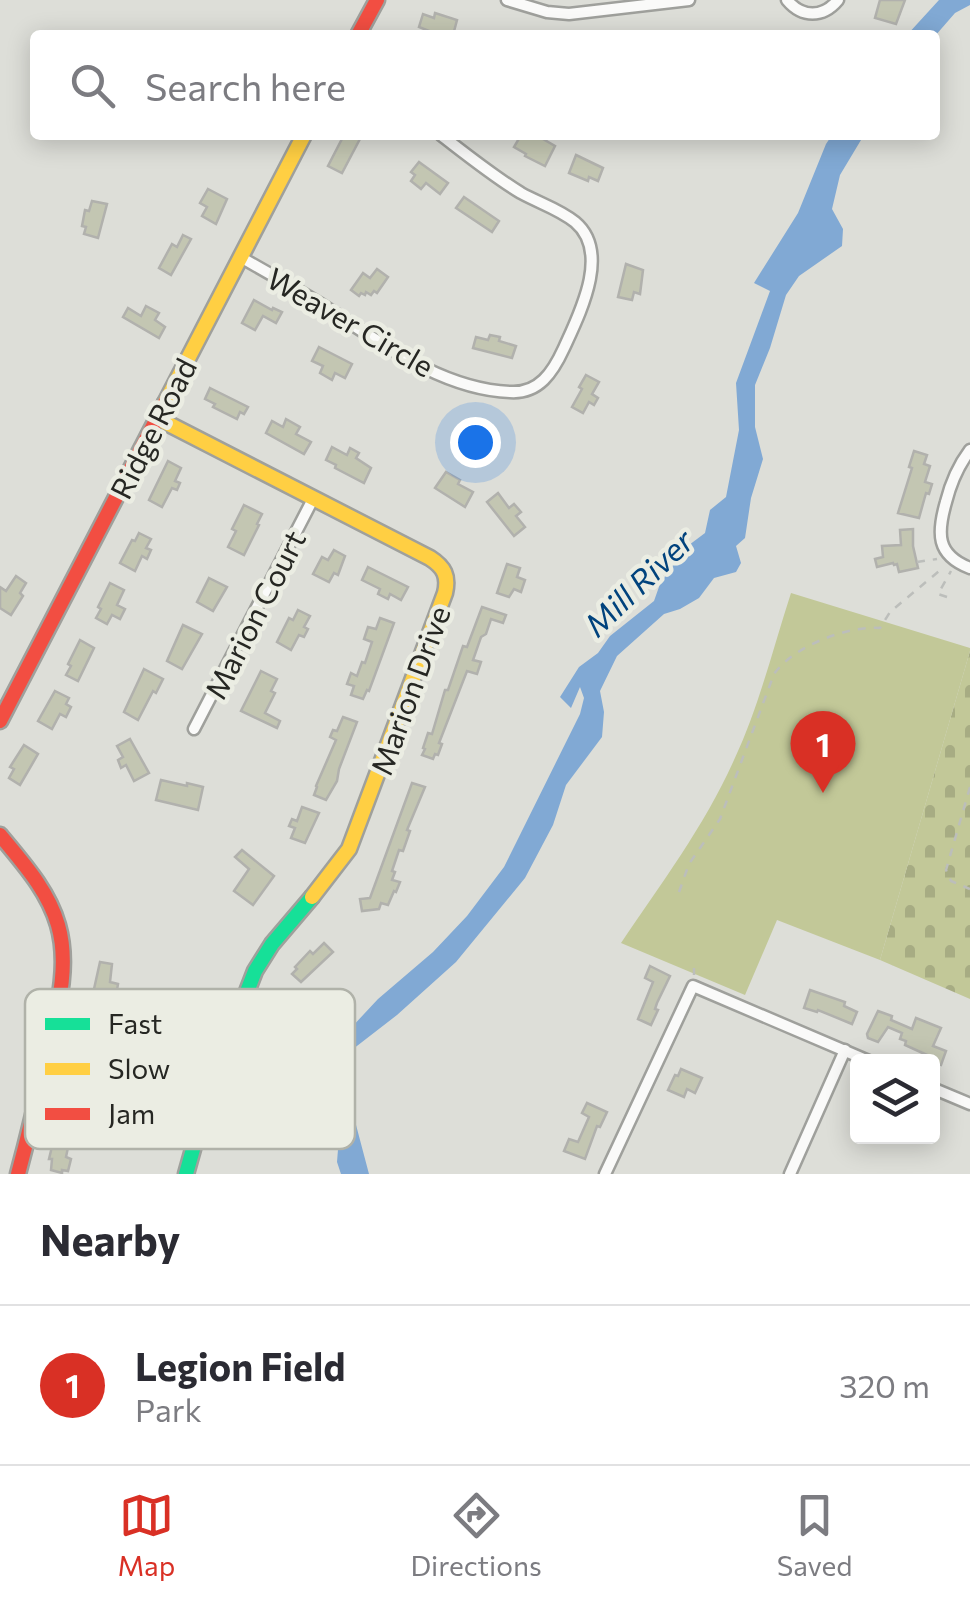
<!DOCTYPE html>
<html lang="en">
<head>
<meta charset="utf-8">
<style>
  :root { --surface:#fff; --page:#f2f2f3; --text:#2b2b33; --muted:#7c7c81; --line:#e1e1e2; --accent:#d93025 }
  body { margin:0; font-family:Commissioner,sans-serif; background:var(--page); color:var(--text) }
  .controls { position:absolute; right:30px; bottom:30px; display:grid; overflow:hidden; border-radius:10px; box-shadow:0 5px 25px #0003 }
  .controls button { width:90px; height:90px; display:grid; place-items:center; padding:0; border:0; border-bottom:2px solid var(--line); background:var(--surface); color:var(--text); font:50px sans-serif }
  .you { position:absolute; left:475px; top:442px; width:35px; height:35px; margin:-25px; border:8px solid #fff; border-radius:50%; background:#1a73e8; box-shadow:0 0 0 15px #1a73e833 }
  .badge { display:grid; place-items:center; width:65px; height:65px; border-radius:50%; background:var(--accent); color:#fff; font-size:32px; font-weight:700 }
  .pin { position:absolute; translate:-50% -82px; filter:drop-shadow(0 2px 5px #0008) }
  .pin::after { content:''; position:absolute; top:52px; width:35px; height:30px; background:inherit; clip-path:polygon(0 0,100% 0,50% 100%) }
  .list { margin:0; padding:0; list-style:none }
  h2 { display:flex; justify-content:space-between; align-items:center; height:130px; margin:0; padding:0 40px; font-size:42px }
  h2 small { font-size:32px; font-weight:400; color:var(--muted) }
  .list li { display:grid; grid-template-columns:65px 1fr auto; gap:30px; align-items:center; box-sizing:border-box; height:160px; padding:0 40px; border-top:2px solid var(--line) }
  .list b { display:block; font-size:38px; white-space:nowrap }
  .list p { margin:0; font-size:32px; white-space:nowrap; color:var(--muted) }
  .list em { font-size:32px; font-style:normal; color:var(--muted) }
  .icon { flex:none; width:55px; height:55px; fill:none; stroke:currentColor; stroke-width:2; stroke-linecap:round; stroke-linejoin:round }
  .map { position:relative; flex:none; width:970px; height:1174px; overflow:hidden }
  .search { position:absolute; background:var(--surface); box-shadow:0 5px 25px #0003; left:30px; right:30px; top:30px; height:110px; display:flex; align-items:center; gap:25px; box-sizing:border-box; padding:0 35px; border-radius:10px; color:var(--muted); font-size:38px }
  .sheet { height:290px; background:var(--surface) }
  nav { display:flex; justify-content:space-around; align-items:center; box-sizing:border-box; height:140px; border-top:2px solid var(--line); background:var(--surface); font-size:28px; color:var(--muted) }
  nav a { display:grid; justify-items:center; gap:5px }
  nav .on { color:var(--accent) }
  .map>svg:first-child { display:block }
</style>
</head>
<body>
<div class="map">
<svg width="970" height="1174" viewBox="0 0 970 1174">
  <defs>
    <pattern id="cemetery-stones" width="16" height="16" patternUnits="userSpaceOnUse" patternTransform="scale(2.5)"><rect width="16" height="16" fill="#c2c898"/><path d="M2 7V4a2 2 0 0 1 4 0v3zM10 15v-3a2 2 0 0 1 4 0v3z" fill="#a7ac83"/></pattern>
  </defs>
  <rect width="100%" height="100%" fill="#ddded8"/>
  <!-- cemetery -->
  <path fill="url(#cemetery-stones)" d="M970,651V999L880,960Z"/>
  <!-- park -->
  <path fill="#c2c898" d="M791,593L970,648V651L880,960L777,920L745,995L621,943C661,884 705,825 734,760C759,707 773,648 791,593Z"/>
  <!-- water -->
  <g fill="#81a9d4">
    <path d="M939,0H970V5L955,13L935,36L907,35Z"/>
    <path d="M832,135H864L840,175L832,209L843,229L842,246L799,276L786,295L770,348L755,385V427L763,459L751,498L745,538L736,546L741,563L736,572L714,578L699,598L680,609L664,614L617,656L600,691L604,712L602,737L566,785L553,825L525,878L456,962L397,1015L344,1056L336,1071L340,1098L351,1106L369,1174H341L337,1162L339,1137L325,1102L305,1092L308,1065L316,1052L350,1029L378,999L433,952L467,916L504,867L580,714L584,698L580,687L571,708L560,697L579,667L598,653L610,636L654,601L660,584L685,548L705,533L710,510L726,497L739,430L736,383L770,291L754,283L798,213L826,144Z"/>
  </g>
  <!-- building -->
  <g fill="#c3c6b2" stroke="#b1b1ad" stroke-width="2.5">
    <path d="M880,0H905L896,24L875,18Z"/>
    <path d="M435,13L457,20L453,35H439L419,27L423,14L434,18Z"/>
    <path d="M344,135H362L342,173L328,166Z"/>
    <path d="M521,135H536L555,146L545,166L525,156L526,154L514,147Z"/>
    <path d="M576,155L603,168L598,181L589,177L588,181L569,173Z"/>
    <path d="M419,162L448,183L440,194L426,183L421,189L411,181L415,175L411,172Z"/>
    <path d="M208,189L227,199L216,224L202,216L207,207L200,203Z"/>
    <path d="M464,197L499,221L492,232L456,208Z"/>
    <path d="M92,201L107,204L98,238L84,234L86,227L82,226L85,210L89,211Z"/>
    <path d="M183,235L191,239L171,275L159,268L172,244L177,247Z"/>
    <path d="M626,264L643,270L640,294L634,292L632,300L618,297Z"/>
    <path d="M377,269L388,277L377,293L374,291L371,295L366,292L365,295L361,293L359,296L351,290L363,273L370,278Z"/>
    <path d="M254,300L272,310L273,308L282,312L276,323L263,316L255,330L242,323Z"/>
    <path d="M146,306L159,313L155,320L165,327L159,338L123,317L128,308L141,316Z"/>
    <path d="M490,335L500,337L499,341L516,346L512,358L473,348L476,337L488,340Z"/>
    <path d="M319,347L352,364L345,378L335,373L332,380L320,373L323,366L312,361Z"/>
    <path d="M586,375L599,382L592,394L598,398L594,405L589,402L583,413L572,407L582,389L579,387Z"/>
    <path d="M210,388L248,407L244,414L240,412L237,419L213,407L215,404L205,399Z"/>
    <path d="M286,419L300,427L296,434L311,442L304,454L266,433L272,421L283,427Z"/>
    <path d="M332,447L347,455L350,448L359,453L356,458L371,468L364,483L335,468L336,465L326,460Z"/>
    <path d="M914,451L927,455L924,464L930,466L925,482L932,484L929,494L926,493L919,518L898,513L912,468L909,467Z"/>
    <path d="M168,461L181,468L175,481L180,483L177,490L172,488L162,507L149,500Z"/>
    <path d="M446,472L460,480L458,484L473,492L465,507L435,488Z"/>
    <path d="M498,493L509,508L514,504L521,512L516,516L525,527L514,536L487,502Z"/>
    <path d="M244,505L262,514L257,524L259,525L244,555L228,547L236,531L232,529Z"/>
    <path d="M913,529V546L918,568L899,572L897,564L894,565L893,563L877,567L875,559L883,557L882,546L901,545L900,530Z"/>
    <path d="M139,533L151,539L146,548L151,550L147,559L142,556L135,571L120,563L132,540L135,541Z"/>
    <path d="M334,550L345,556L338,575L334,573L329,582L313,574L322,557L328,560Z"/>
    <path d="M507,564L520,568L517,577L525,580L521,592L514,589L509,597L497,593Z"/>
    <path d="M368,567L408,587L401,600L390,594L388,599L378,594L380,589L362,580Z"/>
    <path d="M16,576L26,583L20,593L23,596L11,615L0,608V587L6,591Z"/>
    <path d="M209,578L227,587L213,611L197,602Z"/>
    <path d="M110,583L124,590L117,605L125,609L120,619L112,615L107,624L96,618L101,609L98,607Z"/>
    <path d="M482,607L506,615L503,623L491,619L486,634L481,637L473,660L481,662L477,674L467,671L439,743L442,744L438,755L435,754L433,759L422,755L425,749L423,748L428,733L432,734L445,690H448L463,646L467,647Z"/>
    <path d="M298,610L310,616L304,627L308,629L304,637L299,635L291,650L277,642L289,618L293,620Z"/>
    <path d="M380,618L394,623L369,691L367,690L363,699L351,695L354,686L347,684L351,673L357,676L362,662L365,663L372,642L364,639L368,627L376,629Z"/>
    <path d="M183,625L202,634L182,669L167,661Z"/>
    <path d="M80,640L94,648L78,681L66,675L71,666L68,664Z"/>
    <path d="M144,669L163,679L156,693L153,691L138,720L124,712Z"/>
    <path d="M261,671L277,679L271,691L275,693L265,713L280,721L277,728L241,711Z"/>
    <path d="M55,691L69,698L66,704L71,707L66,717L60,714L52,729L38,721Z"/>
    <path d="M343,717L357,722L339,769L337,781L326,800L314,795L317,787L316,786L336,740L330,737L333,730L337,731Z"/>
    <path d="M130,739L149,773L134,781L126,765L121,768L118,760L123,757L117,746Z"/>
    <path d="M24,745L38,754L20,785L9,778L14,769L10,767Z"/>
    <path d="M161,780L187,786V783L203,787L198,810L156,800Z"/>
    <path d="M412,783L425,787L407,830L410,831L403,851L399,850L392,871L395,872L392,880L400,882L396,892L394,891L388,905L381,903L379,909L362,911L360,899L370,898Z"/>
    <path d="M302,807L319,813L305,843L291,838L295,828L289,826L292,819L297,821Z"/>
    <path d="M242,850L274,876L253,905L234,891L249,869L235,857Z"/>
    <path d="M324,943L333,952L301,982L292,974L297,969L295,967L310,951L313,954Z"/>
    <path d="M100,962L112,964L110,982L118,984L116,996L107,994L106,1001L92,998Z"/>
    <path d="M650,966L670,976L657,1003L655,1009L658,1010L651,1025L638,1019L653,982L645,978Z"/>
    <path d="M810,990L845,1002L844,1006L857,1012L852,1024L818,1010L817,1012L804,1008Z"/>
    <path d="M878,1011L892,1016L891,1020L912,1029L916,1018L941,1028L933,1046L946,1051L941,1065L932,1062H924L927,1055L905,1045L906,1041L900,1039L902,1033L888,1027L878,1042L868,1038L867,1034Z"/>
    <path d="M681,1069L702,1078L695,1093L687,1089L684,1097L668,1090L675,1075L678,1076Z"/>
    <path d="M587,1103L607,1112L600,1127L597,1126L585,1159L564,1151L569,1139L578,1142L589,1117L582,1113Z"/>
    <path d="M55,1134L70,1138L66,1157L71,1159L68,1171L62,1170V1173L51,1170L52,1159H49Z"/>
  </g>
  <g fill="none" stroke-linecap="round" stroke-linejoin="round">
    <defs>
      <g id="street">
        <path d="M507,0L547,12L569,14L689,0"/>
        <path d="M787,0C802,18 823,18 838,0"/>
        <path d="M240,257C267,272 293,287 319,303C376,339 439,389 510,392C539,394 553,372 564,348C580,313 611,252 575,222C559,209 539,203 521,193C493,176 467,155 441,135"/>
        <path d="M970,450C958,466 951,482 946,502C937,533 936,555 970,568"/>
        <path d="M194,729L313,499"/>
        <path d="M932,1088L970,1104"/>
        <path d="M605,1174L693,986L871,1062"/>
        <path d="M790,1174L845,1050"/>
      </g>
      <path id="fast" d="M186,1174L212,1082L255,971L272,944L312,897"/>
      <g id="slow">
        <path d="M165,403L304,135"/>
        <path d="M157,418L430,558C444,567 449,576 445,593L349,849L312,897"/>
      </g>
      <g id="jam">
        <path d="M358,35L377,0"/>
        <path d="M0,721L165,403"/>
        <path d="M0,835C22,862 48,890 58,925C71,970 55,1017 45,1062C37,1099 28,1137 18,1174"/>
      </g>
    </defs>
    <!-- street casing -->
    <use href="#street" stroke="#9fa09c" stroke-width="15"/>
    <!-- fast casing -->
    <use href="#fast" stroke="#9fa09c" stroke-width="19"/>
    <!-- slow casing -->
    <use href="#slow" stroke="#9fa09c" stroke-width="19"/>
    <!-- jam casing -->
    <use href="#jam" stroke="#9fa09c" stroke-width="19"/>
    <!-- path -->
    <g stroke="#bcbebb" stroke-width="2.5" stroke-dasharray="8 8" stroke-linecap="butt">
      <path d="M917,562L937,559"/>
      <path d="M947,597L938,594L951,571"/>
      <path d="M970,787L946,870L951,881L970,889"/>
      <path d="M679,892L689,864L720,819L774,674C794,646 846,626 880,628L890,612L944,567"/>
      <path d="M694,968V975"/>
    </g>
    <!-- street -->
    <use href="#street" stroke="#fafaf9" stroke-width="10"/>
    <!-- fast -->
    <use href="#fast" stroke="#16e098" stroke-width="14"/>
    <!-- slow -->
    <use href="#slow" stroke="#ffcf43" stroke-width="14"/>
    <!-- jam -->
    <use href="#jam" stroke="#f24e42" stroke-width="14"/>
  </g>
  <g text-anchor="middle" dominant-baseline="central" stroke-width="9" stroke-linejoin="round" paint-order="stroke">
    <!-- street labels -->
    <g font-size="30" fill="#262723" stroke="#ebede3">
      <text transform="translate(351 321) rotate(30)">Weaver Circle</text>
      <text transform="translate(152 428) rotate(-63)">Ridge Road</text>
      <text transform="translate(254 614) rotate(-63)">Marion Court</text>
      <text transform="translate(409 690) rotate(-70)">Marion Drive</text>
    </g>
    <!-- water labels -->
    <g font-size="32" font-style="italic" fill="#01437d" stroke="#ebede3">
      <text transform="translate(638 582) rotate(-44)">Mill River</text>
    </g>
  </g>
  <!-- legend -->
  <rect x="25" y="989" width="330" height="160" rx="15" fill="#ebede3" stroke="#b0b2a9" stroke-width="2.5"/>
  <rect x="45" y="1018" width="45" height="12" fill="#16e098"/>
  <rect x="45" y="1063" width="45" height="12" fill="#ffcf43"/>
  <rect x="45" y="1108" width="45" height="12" fill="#f24e42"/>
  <g font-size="28" fill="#262723">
    <text x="108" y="1034">Fast</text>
    <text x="108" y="1079">Slow</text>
    <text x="108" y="1124">Jam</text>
  </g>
</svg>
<div class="controls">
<button><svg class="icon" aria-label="layers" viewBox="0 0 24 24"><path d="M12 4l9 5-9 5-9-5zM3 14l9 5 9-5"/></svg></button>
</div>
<div class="you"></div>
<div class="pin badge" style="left:823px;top:793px">1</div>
<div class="search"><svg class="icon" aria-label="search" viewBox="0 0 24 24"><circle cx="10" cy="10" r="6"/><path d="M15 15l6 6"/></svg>Search here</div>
</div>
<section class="sheet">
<h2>Nearby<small></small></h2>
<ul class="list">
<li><span class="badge">1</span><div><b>Legion Field</b><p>Park</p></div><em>320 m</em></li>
</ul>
</section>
<nav>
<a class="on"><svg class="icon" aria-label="map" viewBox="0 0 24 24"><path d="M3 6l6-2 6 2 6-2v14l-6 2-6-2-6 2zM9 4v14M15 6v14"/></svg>Map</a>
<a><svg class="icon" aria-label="directions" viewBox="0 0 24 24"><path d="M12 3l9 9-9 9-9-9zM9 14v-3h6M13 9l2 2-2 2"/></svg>Directions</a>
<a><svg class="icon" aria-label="saved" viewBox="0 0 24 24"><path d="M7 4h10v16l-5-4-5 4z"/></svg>Saved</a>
</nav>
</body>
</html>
